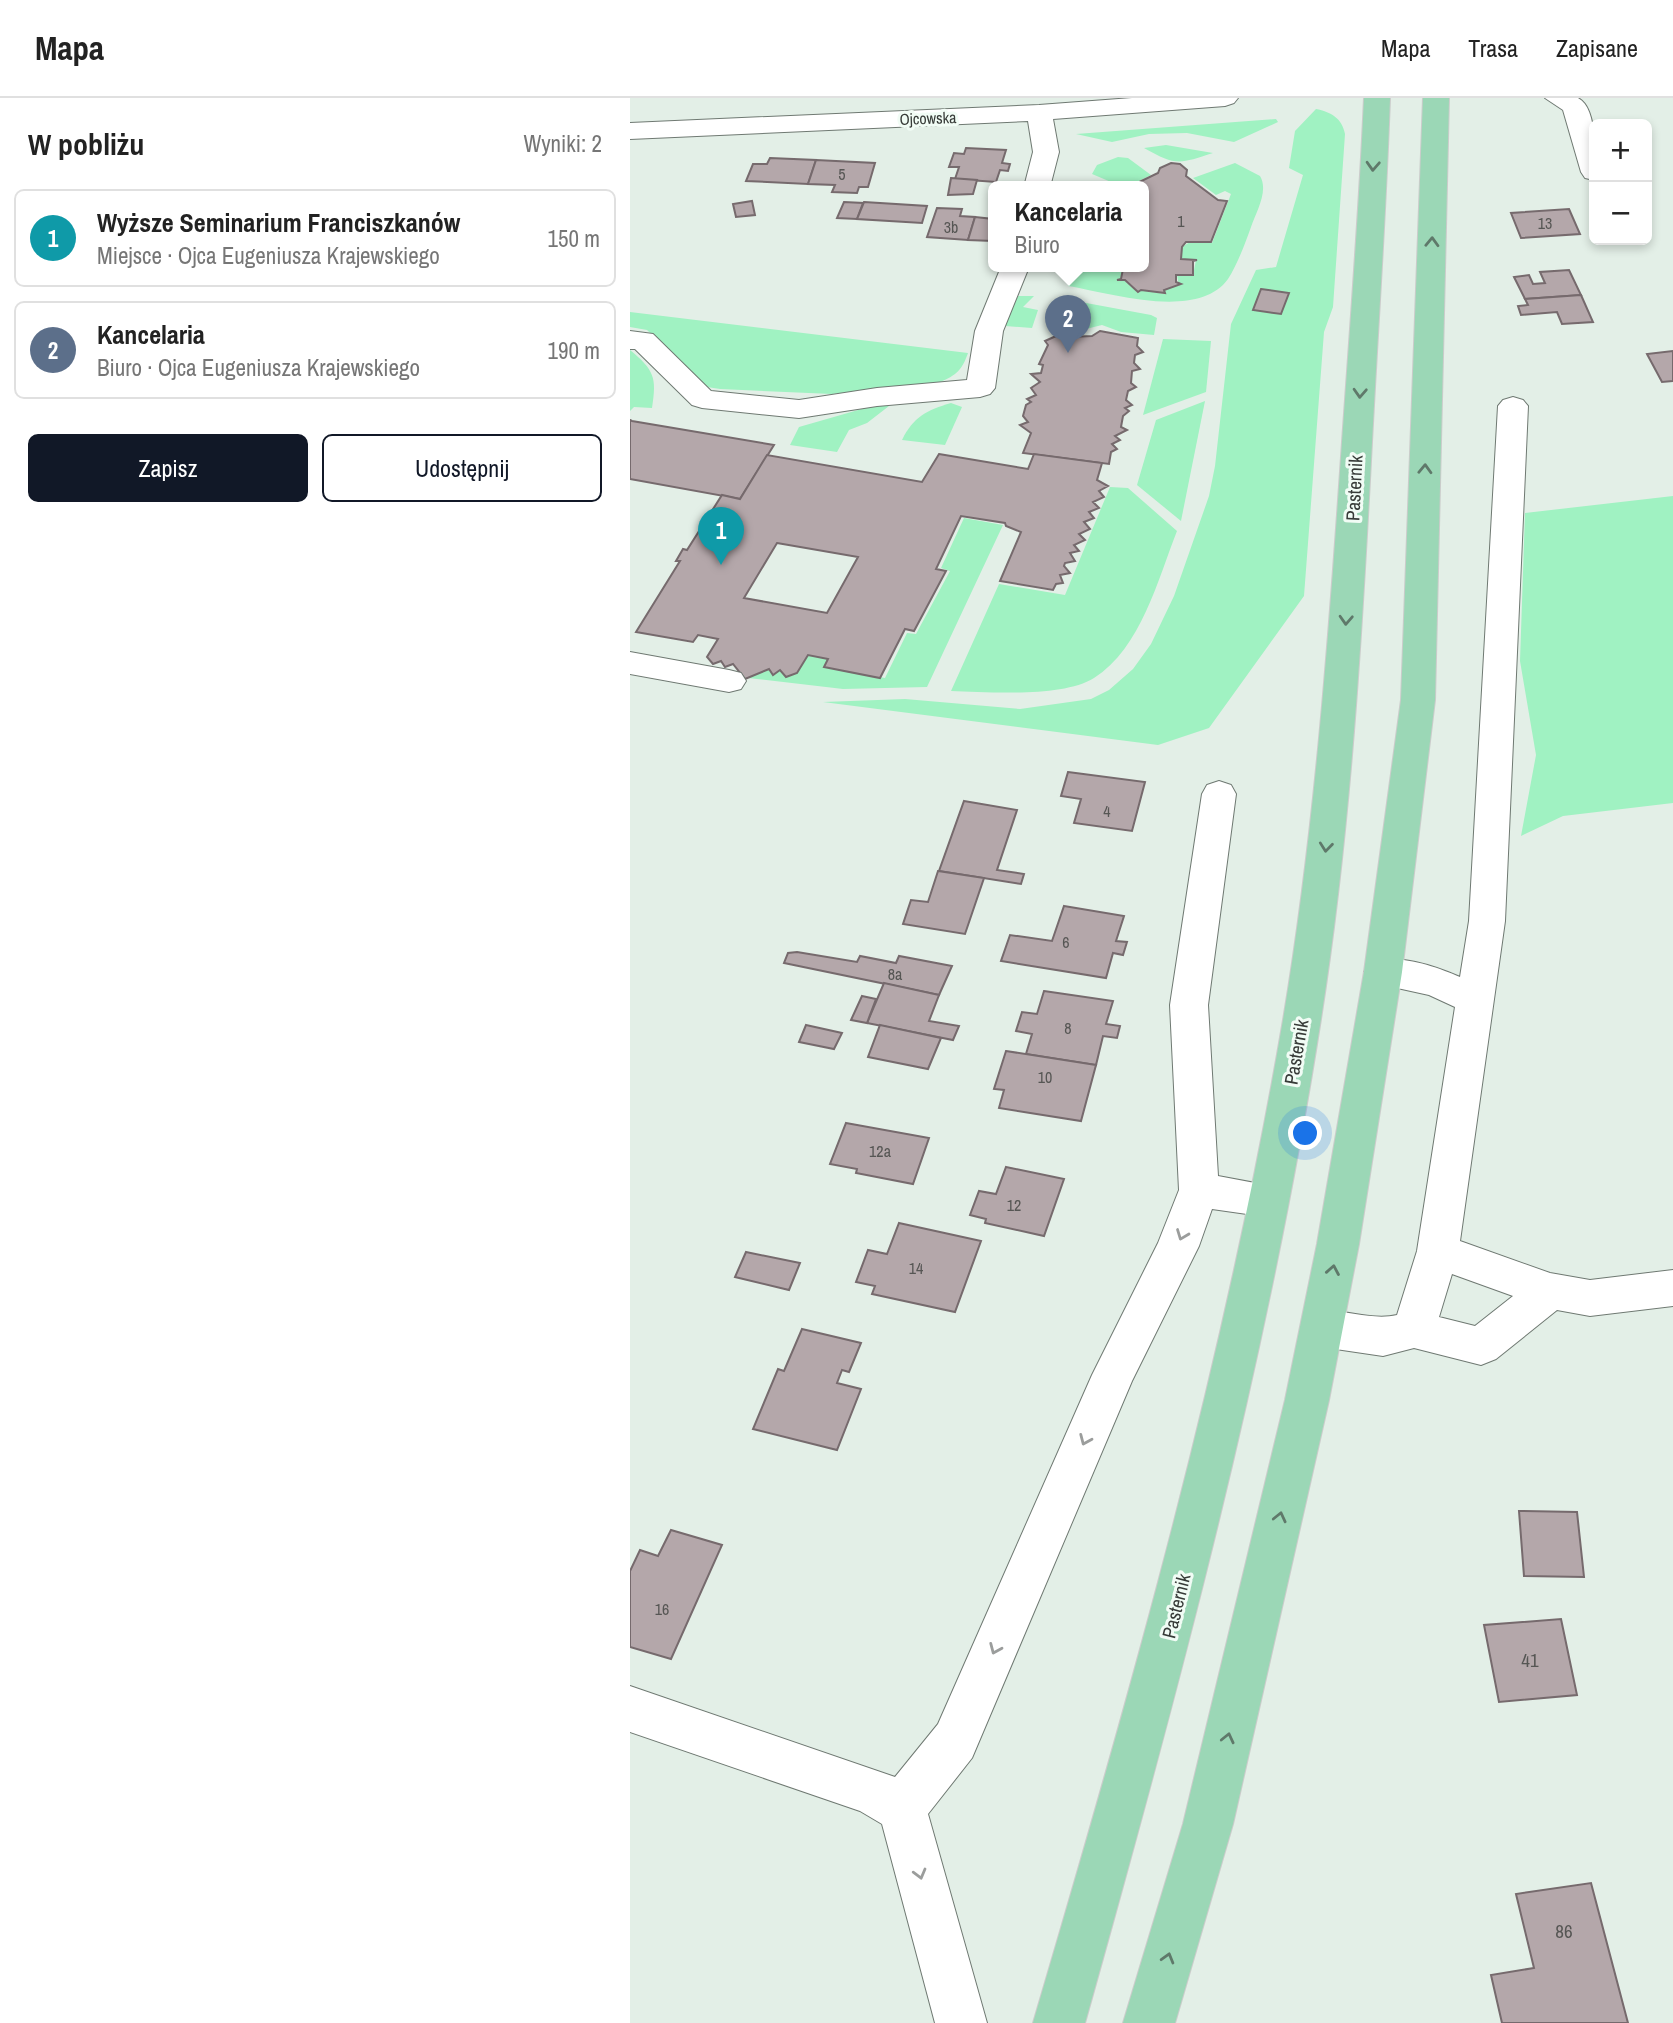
<!DOCTYPE html>
<html lang="pl">
<head>
<meta charset="utf-8">
<style>
  :root { --surface:#fff; --page:#f2f2f2; --text:#222; --muted:#767676; --line:#e0e0e0; --accent:#111827 }
  body { margin:0; font-family:"Archivo Narrow",sans-serif; background:var(--page); color:var(--text) }
  .controls { position:absolute; right:21px; top:21px; display:grid; overflow:hidden; border-radius:10px; box-shadow:0 4px 10px #0003 }
  .controls button { width:63px; height:63px; display:grid; place-items:center; padding:0; border:0; border-bottom:2px solid var(--line); background:var(--surface); color:var(--text); font:35px sans-serif }
  .you { position:absolute; left:676px; top:1036px; width:24px; height:24px; margin:-18px; border:5px solid #fff; border-radius:50%; background:#1a73e8; box-shadow:0 0 0 10px #1a73e833 }
  .badge { display:grid; place-items:center; width:46px; height:46px; border-radius:50%; background:var(--accent); color:#fff; font-size:23px; font-weight:700 }
  .pin { position:absolute; translate:-50% -58px; filter:drop-shadow(0 2px 4px #0008) }
  .pin::after { content:''; position:absolute; top:37px; width:24px; height:21px; background:inherit; clip-path:polygon(0 0,100% 0,50% 100%) }
  .popup { position:absolute; left:358px; top:83px; width:161px; height:91px; box-sizing:border-box; display:grid; place-content:center; border-radius:10px; background:var(--surface); filter:drop-shadow(0 2px 5px #0005); font-size:23px; white-space:nowrap; color:var(--muted) }
  .popup b { font-size:26px; color:var(--text) }
  .popup::after { content:''; position:absolute; left:50%; top:100%; margin-left:-14px; border:14px solid transparent; border-top-color:var(--surface) }
  .list { margin:0; padding:0; list-style:none }
  h2 { display:flex; justify-content:space-between; align-items:center; height:91px; margin:0; padding:0 28px; font-size:30px }
  h2 small { font-size:23px; font-weight:400; color:var(--muted) }
  .list li { display:grid; grid-template-columns:46px 1fr auto; gap:21px; align-items:center; box-sizing:border-box; height:98px; margin:0 14px 14px; padding:0 14px; border:2px solid var(--line); border-radius:10px }
  .list b { display:block; font-size:26px; white-space:nowrap }
  .list p { margin:0; font-size:23px; white-space:nowrap; color:var(--muted) }
  .list em { font-size:23px; font-style:normal; color:var(--muted) }
  .actions { display:flex; gap:14px; padding:21px 28px }
  .actions a { flex:1; padding:16px 0; border:2px solid var(--accent); border-radius:10px; text-align:center; font-size:24px; color:var(--accent) }
  .actions .main { background:var(--accent); color:#fff }
  .map { position:relative; flex:none; width:1043px; height:1925px; overflow:hidden }
  header { display:flex; align-items:center; gap:42px; box-sizing:border-box; height:98px; padding:0 35px; background:var(--surface); border-bottom:2px solid var(--line) }
  header strong { font-size:33px }
  nav { display:flex; gap:38px; margin-inline-start:auto; font-size:24px }
  main { display:flex }
  aside { flex:1; background:var(--surface) }
  .map>svg:first-child { display:block }
</style>
</head>
<body>
<header>
<strong>Mapa</strong>
<nav><a>Mapa</a><a>Trasa</a><a>Zapisane</a></nav>
</header>
<main>
<aside>
<h2>W pobliżu<small>Wyniki: 2</small></h2>
<ul class="list">
<li><span class="badge" style="background:#0f9aa8">1</span><div><b>Wyższe Seminarium Franciszkanów</b><p>Miejsce · Ojca Eugeniusza Krajewskiego</p></div><em>150 m</em></li>
<li><span class="badge" style="background:#5c6f8a">2</span><div><b>Kancelaria</b><p>Biuro · Ojca Eugeniusza Krajewskiego</p></div><em>190 m</em></li>
</ul>
<div class="actions"><a class="main">Zapisz</a><a>Udostępnij</a></div>
</aside>
<div class="map">
<svg width="1043" height="1925" viewBox="0 0 1043 1925">
  <rect width="100%" height="100%" fill="#e3efe7"/>
  <!-- green -->
  <g fill="#a0f2c2">
    <path d="M686,11C701,14 712,20 715,36L703,209L694,234L674,498L579,630L528,647L193,604L275,601L390,611L461,601L479,592L503,571L521,546L544,498L579,398L585,368L601,226L626,172L646,169L673,77L659,70L665,33Z"/>
    <path d="M646,21L648,24L604,44L557,35L519,36L482,44L446,36Z"/>
    <path d="M536,47L583,55C549,66 546,68 514,50Z"/>
    <path d="M488,59L498,60L521,77L497,89H480L481,84L462,76L467,67Z"/>
    <path d="M605,65L630,78C639,93 626,114 621,129C615,146 607,167 598,181C568,223 480,195 438,188L448,169L493,171L491,180L487,183H495L508,195L511,192L535,196V192L544,186L549,188L547,177H563L566,162L551,161L552,149L560,144L582,145L601,96L595,93L586,97L563,80Z"/>
    <path d="M388,198H404L393,209L408,212L402,230L375,228Z"/>
    <path d="M440,202L521,217L527,220L524,237L491,234L472,227L452,232L431,223Z"/>
    <path d="M0,214L338,255C332,272 327,277 310,284L202,296L90,291L77,289L17,232L0,229Z"/>
    <path d="M533,241L581,243L576,294L513,317Z"/>
    <path d="M0,252C24,272 27,279 22,310L4,309L0,313Z"/>
    <path d="M575,303L551,423L507,387L526,322Z"/>
    <path d="M256,304L259,308L237,325L219,332L207,354L160,347L169,329Z"/>
    <path d="M321,305L332,309L315,347L272,342C283,319 297,312 321,305Z"/>
    <path d="M480,389L498,390L547,433C528,481 511,550 464,580C432,600 359,594 321,593L369,486L435,497Z"/>
    <path d="M1043,398V705L933,718L891,738L906,657L890,563L895,415Z"/>
    <path d="M334,420L373,427L297,589L213,591L118,580L139,571L143,577L150,572L156,579L167,575L178,557L198,561L195,569L255,580L277,535L286,536L320,473L311,470Z"/>
  </g>
  <!-- building -->
  <g fill="#b4a7aa" stroke="#766a6d" stroke-width="2" fill-rule="evenodd">
    <path d="M336,50L376,52L372,65L380,66L378,73L370,72L366,84L325,81L329,69H319L324,55L334,56Z"/>
    <path d="M140,60L186,62L178,86L116,83L123,66H137Z"/>
    <path d="M186,62L245,65L238,89H229L227,95L202,94L205,87L178,86Z"/>
    <path d="M541,65L550,66L557,72L556,78L588,102L597,103L581,144H556L552,149L551,161L567,162L563,163V177H546V184L551,186L534,192L535,195L511,192L508,194L495,182H487L491,181L493,171L480,170L513,169V89H499L528,75L530,70Z"/>
    <path d="M321,80L347,82L343,96L318,97Z"/>
    <path d="M122,103L125,117L106,119L103,106Z"/>
    <path d="M214,104L233,105L227,121L207,120Z"/>
    <path d="M234,104L297,108L292,125L227,121Z"/>
    <path d="M307,110L332,111L330,118L345,119L338,142L297,139Z"/>
    <path d="M939,111L950,136L891,140L881,115Z"/>
    <path d="M345,119L363,121V143L338,142Z"/>
    <path d="M939,172L951,197L895,201L884,179L899,177L903,186L915,185L910,174Z"/>
    <path d="M631,191L659,195L651,216L623,212Z"/>
    <path d="M951,197L963,224L932,226L927,214L891,217L888,208L898,207L895,201Z"/>
    <path d="M470,233L508,240L507,248L513,254L505,257L504,265L510,271L502,273L501,285L506,289L498,293L496,302L502,307L495,310L499,313L493,318L491,329L497,332L485,338L490,342L482,346L487,351L481,354L479,366L393,355L401,335L390,327L398,324L393,318L396,307L401,304L397,301L406,297L401,290L410,284L401,276L411,275L413,267L409,266L418,247L415,243L435,234L440,239L462,238Z"/>
    <path d="M1043,253V283L1032,284L1017,256Z"/>
    <path d="M0,322L2,323L144,347L110,401L0,381Z"/>
    <path d="M309,356L398,371L404,356L472,365L467,382L478,388L469,393L474,399L463,404L469,410L459,414L464,420L454,424L460,431L449,436L455,442L444,447L449,453L440,455L445,463L435,465L434,468L440,475L430,477L433,485L426,486L423,492L370,483L391,434L376,428L375,425L331,418L306,471L316,473L284,533L275,531L250,580L194,569L198,561L178,557L167,575L156,579L150,572L143,577L139,571L115,581L103,566L95,569L91,563L83,566L77,559L88,541L68,537L63,544L6,534L50,463H46L53,451L57,452L92,397L110,401L137,357L292,384ZM147,445L228,459L197,515L114,500Z"/>
    <path d="M438,674L515,684L502,733L444,725L451,701L431,698Z"/>
    <path d="M334,703L387,712L367,772L394,776L391,786L309,773Z"/>
    <path d="M308,773L354,780L335,836L273,826L281,802L298,804Z"/>
    <path d="M434,808L494,818L486,843L497,844L493,857L483,855L476,880L371,863L380,837L422,843Z"/>
    <path d="M167,854L227,864L230,858L266,865L269,858L322,868L309,897L154,865L158,855Z"/>
    <path d="M254,885L309,897L299,923L329,928L323,942L237,925Z"/>
    <path d="M414,893L483,903L476,926L490,928L487,940L473,938L466,967L396,956L402,936L386,933L392,914L407,916Z"/>
    <path d="M232,898L246,901L237,925L221,922Z"/>
    <path d="M176,927L212,935L204,951L169,944Z"/>
    <path d="M250,927L311,940L298,971L238,959Z"/>
    <path d="M376,953L466,967L451,1023L369,1010L374,992L364,991Z"/>
    <path d="M216,1025L299,1040L283,1086L226,1075L227,1071L200,1066Z"/>
    <path d="M376,1069L434,1081L414,1138L355,1125L356,1121L340,1117L349,1093L366,1096Z"/>
    <path d="M269,1125L351,1143L325,1214L242,1196L245,1188L226,1184L238,1152L257,1156Z"/>
    <path d="M116,1154L170,1165L159,1192L105,1179Z"/>
    <path d="M172,1231L231,1245L219,1274L212,1272L207,1285L231,1291L207,1352L123,1331L148,1271L154,1273Z"/>
    <path d="M889,1413L947,1414L954,1479L894,1478Z"/>
    <path d="M41,1432L92,1447L41,1561L0,1549V1473L10,1452L28,1458Z"/>
    <path d="M931,1521L947,1597L869,1604L854,1527Z"/>
    <path d="M961,1785L998,1925H872L861,1877L904,1870L886,1796Z"/>
  </g>
  <g fill="none" stroke-linecap="round" stroke-linejoin="round">
    <defs>
      <g id="minor">
        <path d="M502,0H608L604,5L595,8L423,21L429,54L420,89H394L403,54L398,23L0,41V25L409,7Z"/>
        <path d="M915,0H948C969,11 964,61 964,82L955,80L951,74L933,12Z"/>
        <path d="M371,169H399L373,233L365,290L360,296L350,299L247,308L169,320L72,310L62,307L5,251H0V233L23,236L81,293L169,302L247,290L337,282L345,233Z"/>
        <path d="M883,299L893,302L898,308L875,823L830,1143L920,1175L960,1182L1043,1172V1208L960,1218L927,1212L866,1261L851,1267L784,1250L753,1258L692,1249L677,1243L671,1230L677,1217C707,1206 737,1224 767,1217L787,1153L825,909L799,897L740,884L734,874L740,864C766,855 805,868 830,879L839,823L868,308L873,302ZM822,1176L883,1198L845,1228L809,1219Z"/>
        <path d="M0,554L99,572L111,575L116,583L111,591L99,594L0,576Z"/>
        <path d="M589,683L601,687L606,696L578,907L588,1078L652,1090L658,1102L652,1114L638,1119L582,1111L569,1148L502,1283L342,1660L298,1716L357,1925H305L252,1726L230,1713L0,1634V1588L265,1679L308,1626L462,1277L528,1145L549,1092L540,907L572,696L577,687Z"/>
      </g>
      <g id="major">
        <path d="M734,0H760C756,115 748,229 742,344C732,537 721,730 691,921C638,1261 548,1594 455,1925H403C501,1594 595,1262 653,922C685,731 699,537 712,344C720,229 729,115 734,0Z"/>
        <path d="M793,0H819L805,602L772,874L729,1146L699,1302L603,1726L545,1925H493L553,1726L655,1302L687,1146L734,874L771,602Z"/>
      </g>
    </defs>
    <!-- minor casing -->
    <use href="#minor" stroke="#6f7972" stroke-width="2"/>
    <!-- major casing -->
    <use href="#major" stroke="#cbcccb" stroke-width="2"/>
    <!-- minor -->
    <use href="#minor" fill="#fff" fill-rule="evenodd"/>
    <!-- major -->
    <use href="#major" fill="#9bd7b6" fill-rule="evenodd"/>
  </g>
  <!-- one-way arrows -->
  <defs><path id="oneway-chevron" d="M-2-3.5L2.5 0L-2 3.5" fill="none" stroke-width="1.6" stroke-linecap="round" stroke-linejoin="round" transform="scale(1.75)"/></defs>
  <g stroke="#5f796a">
    <use href="#oneway-chevron" transform="translate(743 68) rotate(93)"/>
    <use href="#oneway-chevron" transform="translate(802 144) rotate(-88)"/>
    <use href="#oneway-chevron" transform="translate(730 295) rotate(93)"/>
    <use href="#oneway-chevron" transform="translate(795 371) rotate(-88)"/>
    <use href="#oneway-chevron" transform="translate(716 522) rotate(93)"/>
    <use href="#oneway-chevron" transform="translate(696 749) rotate(96)"/>
    <use href="#oneway-chevron" transform="translate(703 1172) rotate(-80)"/>
    <use href="#oneway-chevron" transform="translate(650 1419) rotate(-77)"/>
    <use href="#oneway-chevron" transform="translate(598 1640) rotate(-77)"/>
    <use href="#oneway-chevron" transform="translate(538 1860) rotate(-74)"/>
  </g>
  <g stroke="#9b9d9c">
    <use href="#oneway-chevron" transform="translate(552 1137) rotate(111)"/>
    <use href="#oneway-chevron" transform="translate(455 1342) rotate(113)"/>
    <use href="#oneway-chevron" transform="translate(365 1551) rotate(113)"/>
    <use href="#oneway-chevron" transform="translate(290 1776) rotate(75)"/>
  </g>
  <g text-anchor="middle" dominant-baseline="central" stroke-width="6" stroke-linejoin="round" paint-order="stroke">
    <!-- far-street labels -->
    <g font-size="16" fill="#373b38" stroke="#f1fcf5">
      <text transform="translate(298 20) rotate(-2)">Ojcowska</text>
    </g>
    <!-- number labels -->
    <g font-size="16" fill="#565654">
      <text x="212" y="76">5</text>
      <text x="551" y="123">1</text>
      <text x="915" y="125">13</text>
      <text x="321" y="129">3b</text>
      <text x="477" y="713">4</text>
      <text x="436" y="844">6</text>
      <text x="265" y="876">8a</text>
      <text x="438" y="930">8</text>
      <text x="415" y="979">10</text>
      <text x="250" y="1053">12a</text>
      <text x="384" y="1107">12</text>
      <text x="286" y="1170">14</text>
      <text x="32" y="1511">16</text>
    </g>
    <!-- street labels -->
    <g font-size="19" fill="#373b38" stroke="#f1fcf5">
      <text transform="translate(724 390) rotate(-87)">Pasternik</text>
      <text transform="translate(666 954) rotate(-80)">Pasternik</text>
      <text transform="translate(546 1508) rotate(-76)">Pasternik</text>
    </g>
    <!-- near-number labels -->
    <g font-size="19" fill="#565654">
      <text x="900" y="1562">41</text>
      <text x="934" y="1833">86</text>
    </g>
  </g>
</svg>
<div class="controls">
<button>+</button>
<button>−</button>
</div>
<div class="you"></div>
<div class="pin badge" style="left:91px;top:467px;background:#0f9aa8">1</div>
<div class="pin badge" style="left:438px;top:255px;background:#5c6f8a">2</div>
<div class="popup"><b>Kancelaria</b>Biuro</div>
</div>
</main>
</body>
</html>
